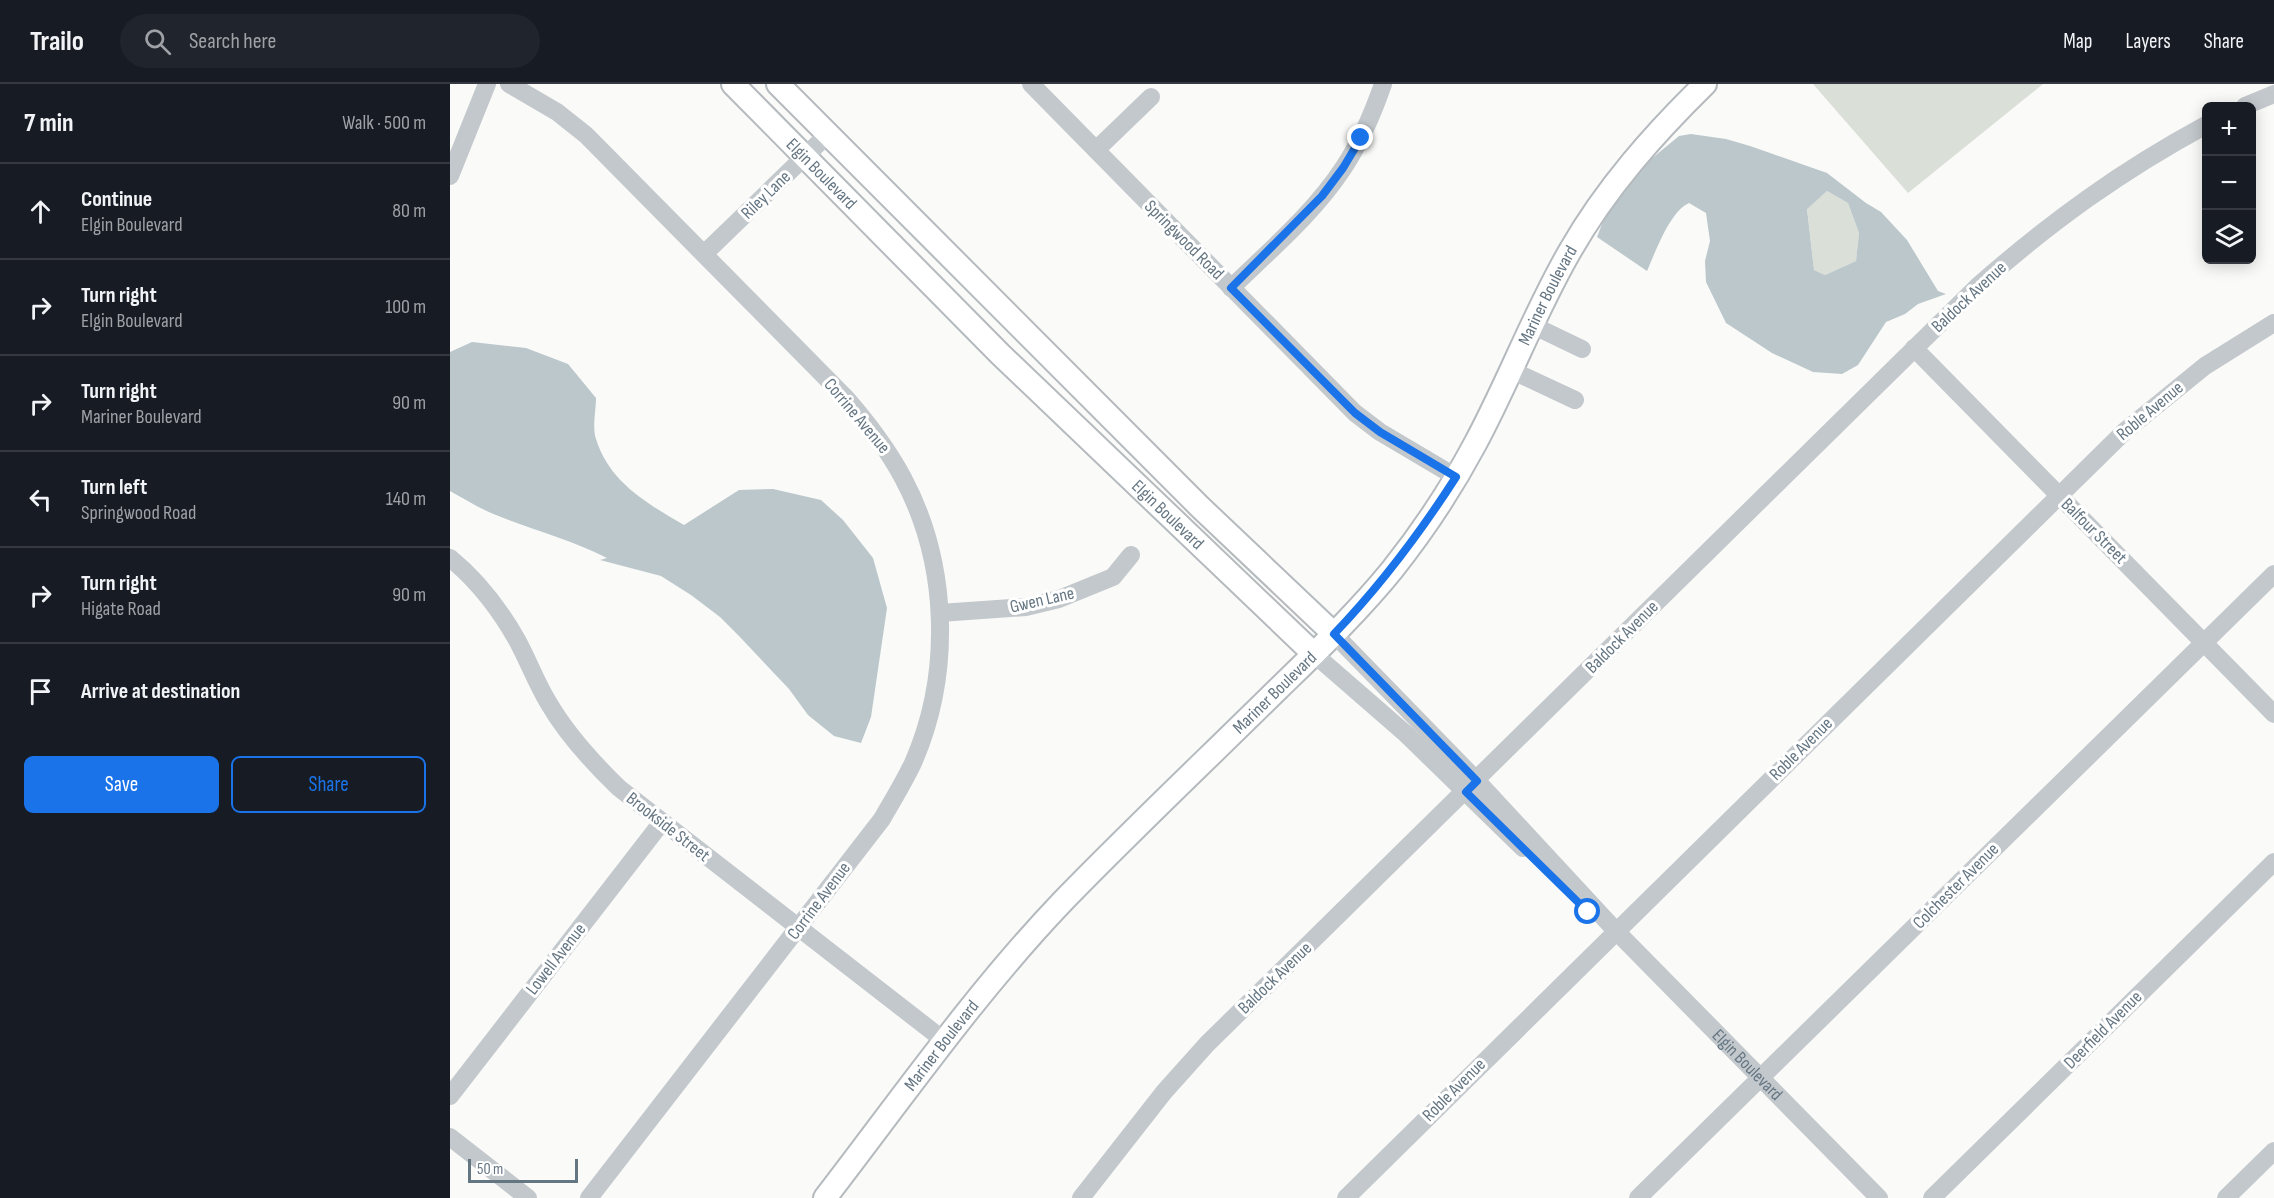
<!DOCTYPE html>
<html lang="en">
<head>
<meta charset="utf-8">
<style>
  :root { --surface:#171b24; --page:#20242c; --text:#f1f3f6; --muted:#9ea1a6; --line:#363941; --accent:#1a73e8 }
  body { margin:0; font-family:"Sofia Sans Condensed",sans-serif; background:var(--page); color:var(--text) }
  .controls { position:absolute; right:18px; top:18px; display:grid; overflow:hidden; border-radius:9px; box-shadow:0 3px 15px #0003 }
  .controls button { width:54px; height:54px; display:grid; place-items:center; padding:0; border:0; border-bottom:2px solid var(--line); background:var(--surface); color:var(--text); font:30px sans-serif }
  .scale { position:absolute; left:18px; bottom:15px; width:110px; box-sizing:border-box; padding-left:6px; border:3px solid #657683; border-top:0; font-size:16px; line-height:21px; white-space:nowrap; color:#657683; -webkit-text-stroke:4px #fff; paint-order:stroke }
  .stop { position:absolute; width:18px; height:18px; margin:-14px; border:4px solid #1a73e8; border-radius:50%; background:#fff }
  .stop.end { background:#1a73e8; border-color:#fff; box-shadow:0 2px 6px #0008 }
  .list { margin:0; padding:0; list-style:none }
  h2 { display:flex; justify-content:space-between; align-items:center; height:78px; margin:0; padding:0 24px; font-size:26px }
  h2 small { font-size:20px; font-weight:400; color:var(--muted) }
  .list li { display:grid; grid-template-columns:39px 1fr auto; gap:18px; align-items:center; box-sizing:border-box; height:96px; padding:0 24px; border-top:2px solid var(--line) }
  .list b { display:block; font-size:22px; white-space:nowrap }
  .list p { margin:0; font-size:20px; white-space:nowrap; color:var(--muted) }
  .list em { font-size:20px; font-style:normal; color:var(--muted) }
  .actions { display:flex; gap:12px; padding:18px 24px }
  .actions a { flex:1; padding:14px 0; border:2px solid var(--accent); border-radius:9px; text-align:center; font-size:21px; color:var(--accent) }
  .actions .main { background:var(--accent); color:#fff }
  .icon { flex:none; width:33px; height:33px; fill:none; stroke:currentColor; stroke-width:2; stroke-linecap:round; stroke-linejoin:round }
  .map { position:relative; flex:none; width:1824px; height:1114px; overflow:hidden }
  header { display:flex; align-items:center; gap:36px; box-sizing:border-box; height:84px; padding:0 30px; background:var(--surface); border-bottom:2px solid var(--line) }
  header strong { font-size:28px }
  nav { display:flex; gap:33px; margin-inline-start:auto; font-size:21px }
  .search { width:420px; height:54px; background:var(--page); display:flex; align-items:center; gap:15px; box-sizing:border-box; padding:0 21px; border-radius:33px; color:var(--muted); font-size:22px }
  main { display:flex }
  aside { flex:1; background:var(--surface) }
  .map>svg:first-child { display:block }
</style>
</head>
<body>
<header>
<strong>Trailo</strong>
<div class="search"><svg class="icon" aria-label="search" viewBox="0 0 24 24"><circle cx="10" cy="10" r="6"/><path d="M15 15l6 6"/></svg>Search here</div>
<nav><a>Map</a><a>Layers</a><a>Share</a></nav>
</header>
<main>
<aside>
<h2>7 min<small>Walk · 500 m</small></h2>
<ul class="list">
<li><svg class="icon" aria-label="ahead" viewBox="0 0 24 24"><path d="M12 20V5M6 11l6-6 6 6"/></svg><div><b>Continue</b><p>Elgin Boulevard</p></div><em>80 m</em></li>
<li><svg class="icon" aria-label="right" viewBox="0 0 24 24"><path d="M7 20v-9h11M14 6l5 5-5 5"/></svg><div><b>Turn right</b><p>Elgin Boulevard</p></div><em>100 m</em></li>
<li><svg class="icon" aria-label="right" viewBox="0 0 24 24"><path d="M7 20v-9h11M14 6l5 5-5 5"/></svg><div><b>Turn right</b><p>Mariner Boulevard</p></div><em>90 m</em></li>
<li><svg class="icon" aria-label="left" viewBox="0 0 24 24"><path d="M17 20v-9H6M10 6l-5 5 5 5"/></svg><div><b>Turn left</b><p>Springwood Road</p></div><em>140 m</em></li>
<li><svg class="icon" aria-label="right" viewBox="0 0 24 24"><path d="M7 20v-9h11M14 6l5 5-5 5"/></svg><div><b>Turn right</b><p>Higate Road</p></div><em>90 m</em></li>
<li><svg class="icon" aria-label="arrive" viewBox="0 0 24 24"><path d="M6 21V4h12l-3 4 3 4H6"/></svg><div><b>Arrive at destination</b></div></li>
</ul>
<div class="actions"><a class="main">Save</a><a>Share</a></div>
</aside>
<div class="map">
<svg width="1824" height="1114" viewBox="0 0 1824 1114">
  <rect width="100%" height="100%" fill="#fafaf8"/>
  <!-- green -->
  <g fill="#dadfd7">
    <path d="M1363,0H1593L1458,109Z"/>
    <path d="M1377,107L1398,119L1409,149L1406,177L1375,191L1364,186L1357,124Z"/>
  </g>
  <!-- water -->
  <g fill="#bbc7cb" fill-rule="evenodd">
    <path d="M1241,50L1276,55L1300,62L1377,89L1416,119L1431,128L1457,156L1488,207L1496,210L1468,220L1455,230L1436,238L1408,281L1392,290L1363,288L1322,269L1276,239L1256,198L1255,177L1260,157L1256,129L1239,119C1220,127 1205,169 1197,187L1147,153L1161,117L1177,95L1229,52ZM1377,107L1398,119L1409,149L1406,177L1375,191L1364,186L1357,125Z"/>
    <path d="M22,258L76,264L118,280L146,314C146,326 142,344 146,355C159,398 198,420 234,441L289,406L323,405L371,416L393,436L423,474L437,524L421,633L411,659L384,652L358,631L339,605L289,552L270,533L241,511L211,492L150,476L157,474C120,455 79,445 41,429C27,423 13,414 0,407V268Z"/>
  </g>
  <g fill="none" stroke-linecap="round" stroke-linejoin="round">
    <defs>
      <g id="major">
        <path id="s2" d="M283,0L550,270L864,570"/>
        <path d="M328,0L749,422L884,550"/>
        <path id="s3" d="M375,1114C452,1014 526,908 613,817C683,745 756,676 828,605C867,567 907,529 942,486C973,447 1001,405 1025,360C1059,297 1084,229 1120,167C1156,104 1203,51 1255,0"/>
      </g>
    </defs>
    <!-- major casing -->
    <use href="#major" stroke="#b5babe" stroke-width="26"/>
    <!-- minor -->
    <g stroke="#c3c8cc" stroke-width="18">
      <path d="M59,0L107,28L136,51L395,313C417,338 437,364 453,394C499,480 502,590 463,679C454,698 443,716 432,735L139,1114"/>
      <path d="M581,0L905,329L930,348L1006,393"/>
      <path d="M1795,22L1824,10"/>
      <path d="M646,66L701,13"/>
      <path d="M0,92L37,0"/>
      <path d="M254,170L377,51"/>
      <path d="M781,204C820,166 864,129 894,83C911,57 923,29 933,0"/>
      <path d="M1082,241L1132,265"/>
      <path d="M1464,264L1824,630"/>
      <path d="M1061,286L1125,316"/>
      <path d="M0,474C27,496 50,526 67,556C78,576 86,598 98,618C117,651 142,678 169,704L496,958"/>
      <path d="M490,529L576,523L609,515L663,493L681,471"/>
      <path id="s1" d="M884,550L1027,697L1166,847L1429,1114"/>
      <path d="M864,570L956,650L1073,764"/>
      <path d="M0,1012L212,738"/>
      <path d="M0,1053L78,1114"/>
      <path d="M631,1114L714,1008L757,960L1529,201C1602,137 1671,87 1756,41"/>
      <path d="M896,1114L1675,347L1755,282L1824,239"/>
      <path d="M1188,1114L1824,490"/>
      <path d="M1482,1114L1824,778"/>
      <path d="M1776,1114L1824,1067"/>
    </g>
    <!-- major -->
    <use href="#major" stroke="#fff" stroke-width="22"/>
  </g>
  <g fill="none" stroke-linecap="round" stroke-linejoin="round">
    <!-- route -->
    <path stroke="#1a73e8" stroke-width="8" d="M911,54L893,84L872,112L781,204L905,329L930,348L1006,393C970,449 931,501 884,550L1027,697L1016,708L1138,828"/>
  </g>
  <g text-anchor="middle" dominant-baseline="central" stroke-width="6" stroke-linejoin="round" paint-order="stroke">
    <!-- street labels -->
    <g font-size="18" fill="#657683" stroke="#fff">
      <text stroke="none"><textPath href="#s2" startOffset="126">Elgin Boulevard</textPath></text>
      <text transform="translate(316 111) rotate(-44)">Riley Lane</text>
      <text transform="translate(734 156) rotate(45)">Springwood Road</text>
      <text stroke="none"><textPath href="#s3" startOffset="1164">Mariner Boulevard</textPath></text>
      <text transform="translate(1519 213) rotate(-43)">Baldock Avenue</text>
      <text transform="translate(1700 327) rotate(-40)">Roble Avenue</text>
      <text transform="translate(407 332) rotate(50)">Corrine Avenue</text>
      <text stroke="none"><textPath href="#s2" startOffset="612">Elgin Boulevard</textPath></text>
      <text transform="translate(1644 447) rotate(45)">Balfour Street</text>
      <text transform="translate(592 516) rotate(-13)">Gwen Lane</text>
      <text transform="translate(1172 553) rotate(-45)">Baldock Avenue</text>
      <text stroke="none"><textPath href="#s3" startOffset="678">Mariner Boulevard</textPath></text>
      <text transform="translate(1351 665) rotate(-45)">Roble Avenue</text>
      <text transform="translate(218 743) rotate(38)">Brookside Street</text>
      <text transform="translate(1506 802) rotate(-45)">Colchester Avenue</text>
      <text transform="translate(369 817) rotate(-53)">Corrine Avenue</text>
      <text transform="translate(106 875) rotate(-52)">Lowell Avenue</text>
      <text transform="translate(825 894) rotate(-44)">Baldock Avenue</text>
      <text transform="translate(1653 946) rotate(-45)">Deerfield Avenue</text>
      <text stroke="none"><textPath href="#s3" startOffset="192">Mariner Boulevard</textPath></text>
      <text stroke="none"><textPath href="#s1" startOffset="597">Elgin Boulevard</textPath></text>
      <text transform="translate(1004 1006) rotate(-45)">Roble Avenue</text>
    </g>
  </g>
</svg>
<div class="controls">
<button>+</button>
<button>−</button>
<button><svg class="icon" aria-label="layers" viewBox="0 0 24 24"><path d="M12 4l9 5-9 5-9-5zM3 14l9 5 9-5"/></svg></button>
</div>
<div class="scale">50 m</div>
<div class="stop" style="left:1138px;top:828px"></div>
<div class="stop end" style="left:911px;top:54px"></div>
</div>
</main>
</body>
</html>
